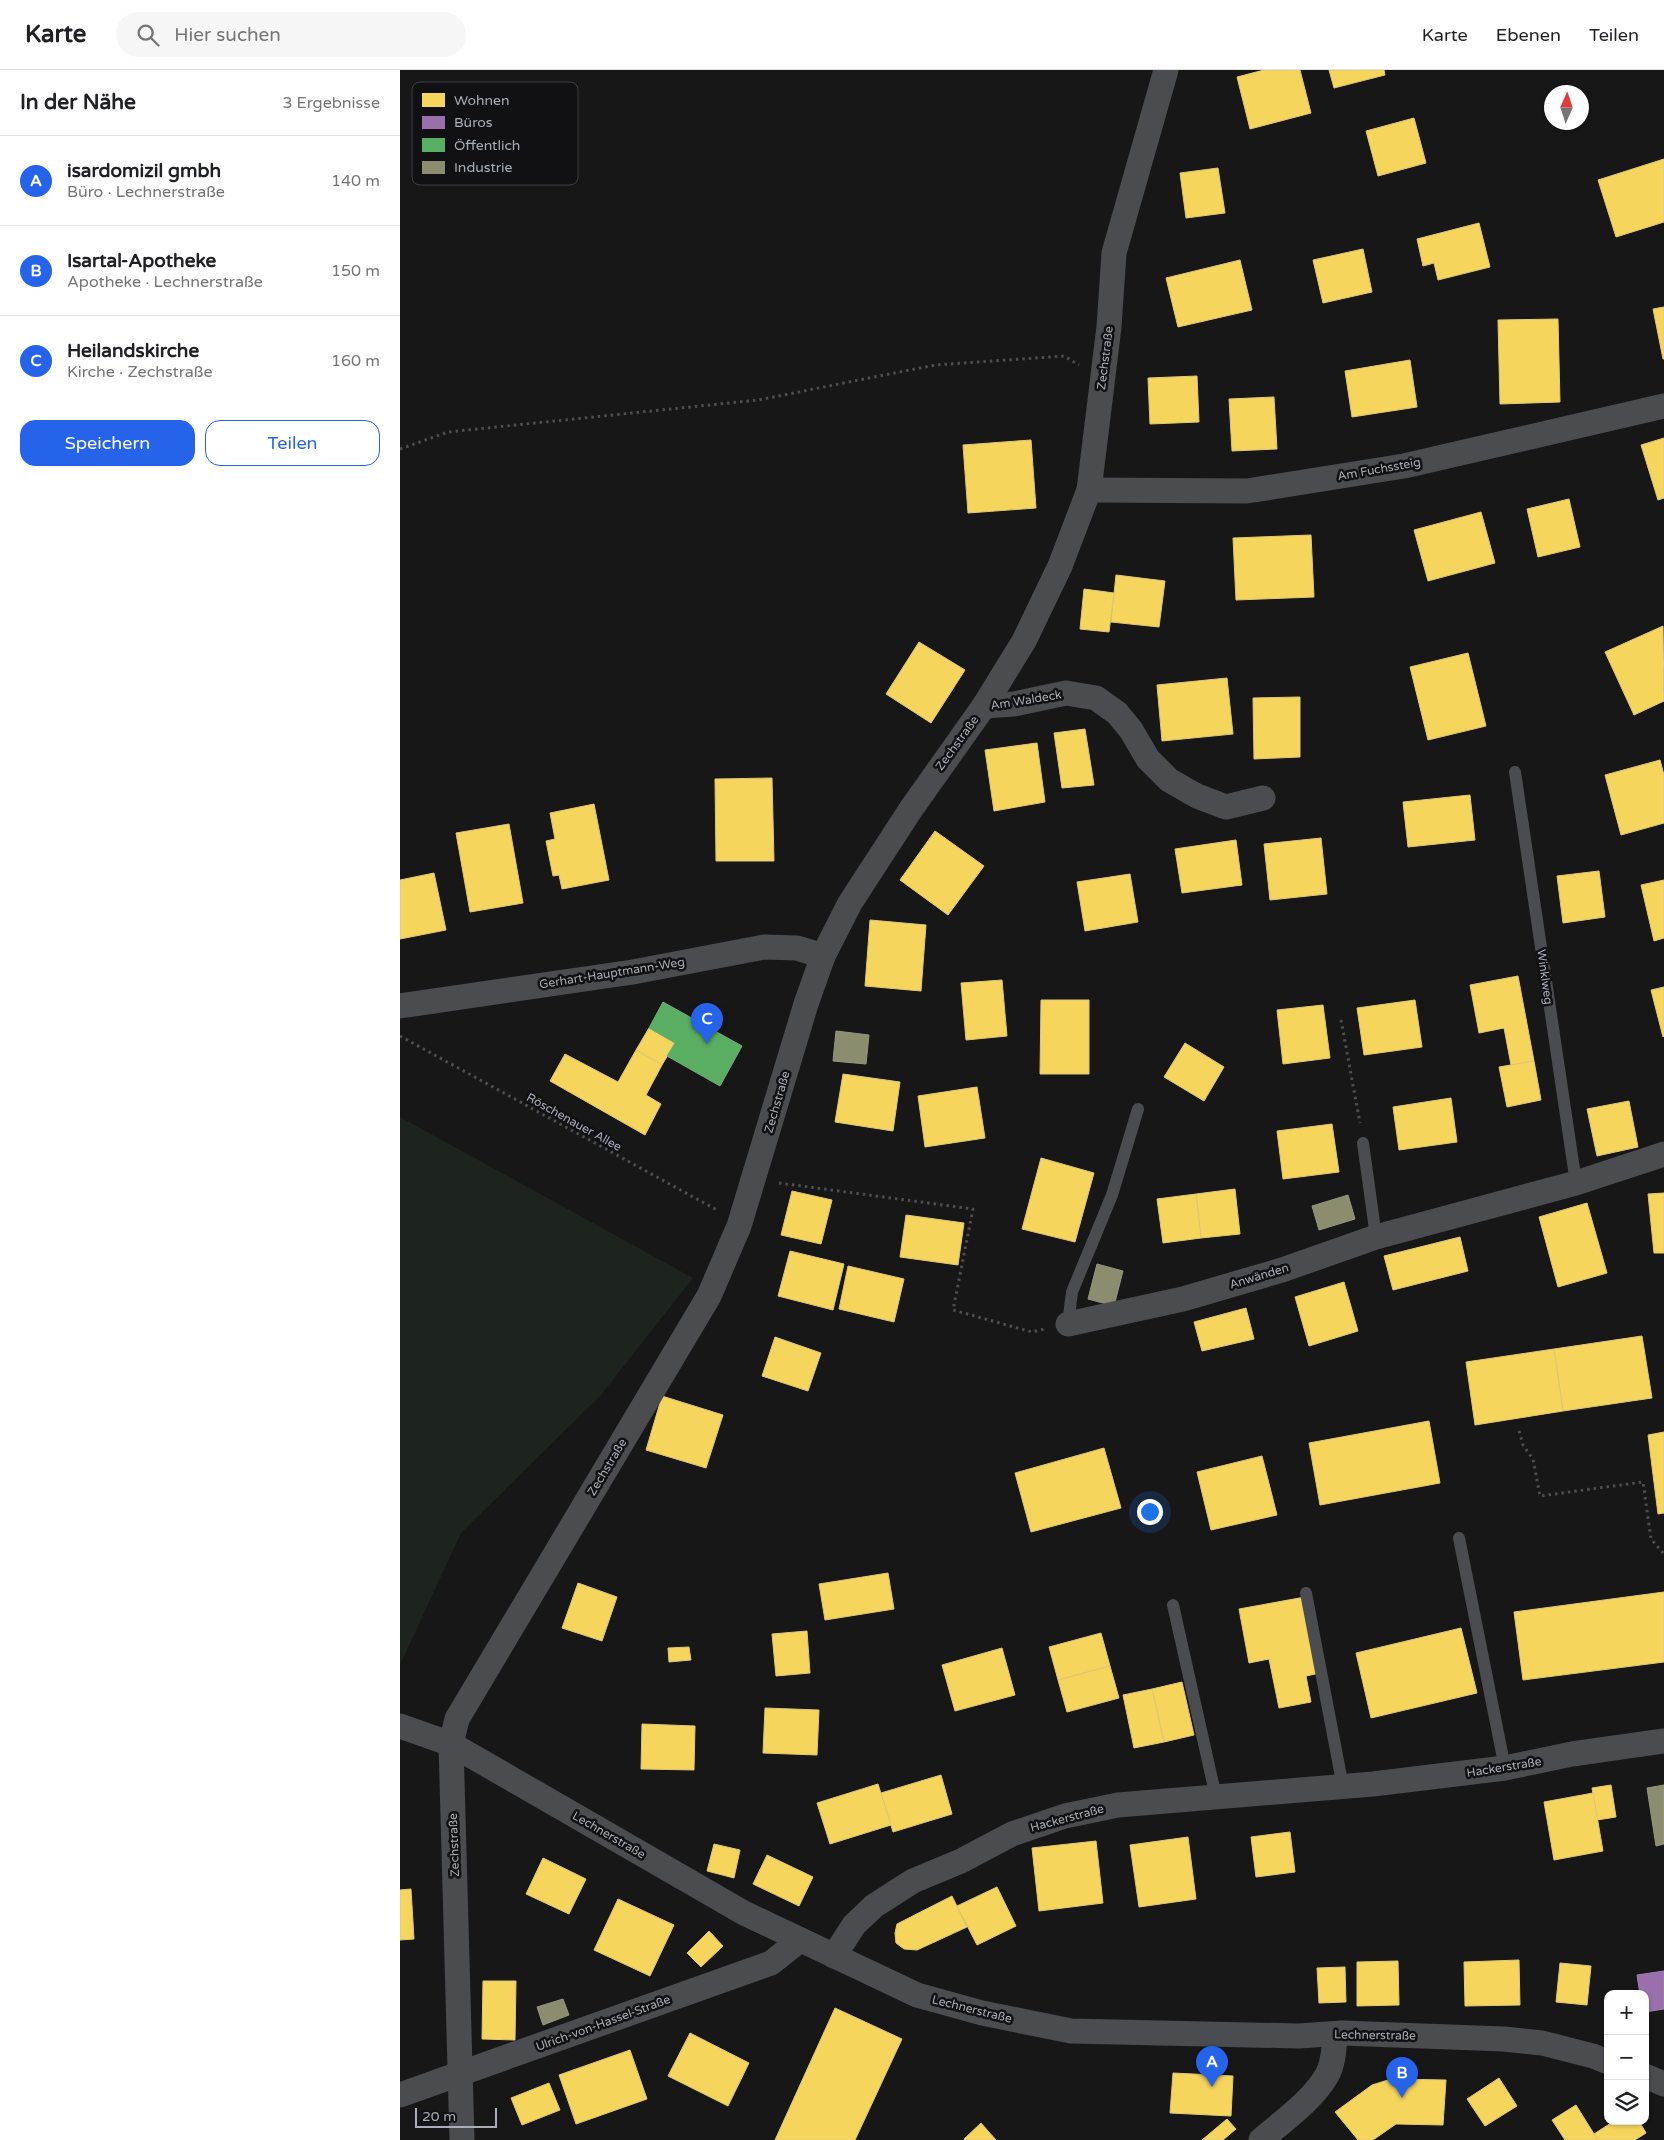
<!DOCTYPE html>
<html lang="de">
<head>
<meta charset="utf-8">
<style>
  :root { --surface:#fff; --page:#f6f6f6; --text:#202124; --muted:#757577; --line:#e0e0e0; --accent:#2563eb }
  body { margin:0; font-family:"Varela Round",sans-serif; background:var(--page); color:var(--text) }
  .controls { position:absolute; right:15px; bottom:15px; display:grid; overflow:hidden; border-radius:10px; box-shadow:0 1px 4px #0004 }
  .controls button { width:45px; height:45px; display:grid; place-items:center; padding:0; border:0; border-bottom:1px solid var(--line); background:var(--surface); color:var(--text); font:25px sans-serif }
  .compass { position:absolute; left:1144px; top:15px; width:45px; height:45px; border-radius:50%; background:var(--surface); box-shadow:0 1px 4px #0004; rotate:3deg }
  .scale { position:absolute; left:15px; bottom:12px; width:82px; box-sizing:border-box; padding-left:5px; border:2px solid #a8adb8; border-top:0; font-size:14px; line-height:18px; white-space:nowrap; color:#a8adb8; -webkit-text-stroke:4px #111113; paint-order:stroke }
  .you { position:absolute; left:749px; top:1441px; width:18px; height:18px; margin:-12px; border:4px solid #fff; border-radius:50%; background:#1a73e8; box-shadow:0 0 0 8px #1a73e833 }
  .badge { display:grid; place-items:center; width:32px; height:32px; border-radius:50%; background:var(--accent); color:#fff; font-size:16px; font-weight:700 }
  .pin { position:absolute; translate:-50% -41px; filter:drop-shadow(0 1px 2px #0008) }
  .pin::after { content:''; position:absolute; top:26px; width:18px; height:15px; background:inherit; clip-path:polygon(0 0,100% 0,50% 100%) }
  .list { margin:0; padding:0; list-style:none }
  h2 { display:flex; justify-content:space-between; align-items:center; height:65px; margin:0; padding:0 20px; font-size:21px }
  h2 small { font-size:16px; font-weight:400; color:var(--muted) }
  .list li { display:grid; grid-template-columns:32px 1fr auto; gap:15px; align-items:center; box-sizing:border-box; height:90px; padding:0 20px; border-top:1px solid var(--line) }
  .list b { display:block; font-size:19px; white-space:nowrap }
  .list p { margin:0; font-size:16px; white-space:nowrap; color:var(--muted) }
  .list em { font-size:16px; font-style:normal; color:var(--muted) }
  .actions { display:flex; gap:10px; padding:15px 20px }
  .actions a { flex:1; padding:11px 0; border:1px solid var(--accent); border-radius:15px; text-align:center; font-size:18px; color:var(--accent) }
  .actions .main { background:var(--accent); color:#fff }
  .icon { flex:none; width:28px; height:28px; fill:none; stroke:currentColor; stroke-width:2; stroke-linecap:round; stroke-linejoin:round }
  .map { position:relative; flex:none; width:1264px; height:2070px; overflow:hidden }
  header { display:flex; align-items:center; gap:30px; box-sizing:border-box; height:70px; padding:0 25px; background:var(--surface); border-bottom:1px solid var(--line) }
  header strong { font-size:24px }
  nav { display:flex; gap:28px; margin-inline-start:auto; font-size:18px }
  .search { width:350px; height:45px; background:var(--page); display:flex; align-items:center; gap:12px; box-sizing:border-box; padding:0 18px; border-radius:28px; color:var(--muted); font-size:19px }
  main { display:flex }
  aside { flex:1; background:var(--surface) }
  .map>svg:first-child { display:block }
</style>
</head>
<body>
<header>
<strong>Karte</strong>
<div class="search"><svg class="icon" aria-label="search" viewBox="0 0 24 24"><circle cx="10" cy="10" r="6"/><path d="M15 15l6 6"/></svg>Hier suchen</div>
<nav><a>Karte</a><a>Ebenen</a><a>Teilen</a></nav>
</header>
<main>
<aside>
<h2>In der Nähe<small>3 Ergebnisse</small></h2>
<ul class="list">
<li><span class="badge">A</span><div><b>isardomizil gmbh</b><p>Büro · Lechnerstraße</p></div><em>140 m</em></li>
<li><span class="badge">B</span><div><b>Isartal-Apotheke</b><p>Apotheke · Lechnerstraße</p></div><em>150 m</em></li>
<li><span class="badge">C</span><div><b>Heilandskirche</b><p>Kirche · Zechstraße</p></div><em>160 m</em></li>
</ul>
<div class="actions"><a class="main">Speichern</a><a>Teilen</a></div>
</aside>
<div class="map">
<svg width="1264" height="2070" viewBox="0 0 1264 2070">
  <rect width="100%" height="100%" fill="#171717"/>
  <!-- green -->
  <path fill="#1d241e" d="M0,1047L293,1208L201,1325L61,1463L0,1595Z"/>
  <!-- homes -->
  <g fill="#f6d55c" stroke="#dfc978">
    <path d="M864,0H900L911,43L850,59L837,7Z"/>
    <path d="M929,0H984L985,5L934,18Z"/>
    <path d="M1014,48L1026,93L978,106L966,61Z"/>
    <path d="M1264,89V152L1216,167L1198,110Z"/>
    <path d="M818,98L825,143L786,148L780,103Z"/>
    <path d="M1079,153L1090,197L1038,210L1034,193L1023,196L1017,169Z"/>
    <path d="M963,179L972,222L923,233L913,190Z"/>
    <path d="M840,190L852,240L778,257L766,208Z"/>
    <path d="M1264,237V289H1263L1253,239Z"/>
    <path d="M1158,249L1160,332L1100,334L1098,250Z"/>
    <path d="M1010,290L1017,337L952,347L945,301Z"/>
    <path d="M797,306L799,352L750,354L748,308Z"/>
    <path d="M874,327L877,379L832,381L829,329Z"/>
    <path d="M1264,368V428L1258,430L1241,375Z"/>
    <path d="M631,370L636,438L568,443L563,375Z"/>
    <path d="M1169,429L1180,477L1138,487L1127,439Z"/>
    <path d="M1081,442L1095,493L1028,511L1014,460Z"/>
    <path d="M911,465L914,527L836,530L833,468Z"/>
    <path d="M716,505L765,511L759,557L711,552Z"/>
    <path d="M684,519L714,523L709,562L680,559Z"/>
    <path d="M1263,556L1264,631L1234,645L1205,582Z"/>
    <path d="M519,572L565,600L531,653L486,624Z"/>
    <path d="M1068,583L1086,656L1028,670L1010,597Z"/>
    <path d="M827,608L833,664L762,671L757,615Z"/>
    <path d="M900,627V687L854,689L853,628Z"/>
    <path d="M685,659L694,715L662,718L654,663Z"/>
    <path d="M637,673L645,732L594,741L585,680Z"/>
    <path d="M1260,690L1264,705V753L1221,765L1205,705Z"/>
    <path d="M372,708L374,791H316L315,709Z"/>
    <path d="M1070,725L1075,770L1008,777L1003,732Z"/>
    <path d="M194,734L209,810L162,819L159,805L153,806L146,771L155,769L150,743Z"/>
    <path d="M109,754L123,833L70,842L56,763Z"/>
    <path d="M535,761L584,796L548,845L500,810Z"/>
    <path d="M921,768L927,824L870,830L864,774Z"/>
    <path d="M836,770L842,815L782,823L775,779Z"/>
    <path d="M1199,801L1205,847L1163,853L1157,806Z"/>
    <path d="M34,803L46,860L0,869V810Z"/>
    <path d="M730,804L738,852L685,861L677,812Z"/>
    <path d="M1264,810V868L1254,871L1241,815Z"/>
    <path d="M470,850L526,855L521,921L465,916Z"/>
    <path d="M1118,906L1134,991L1111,995L1104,958L1079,963L1070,915Z"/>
    <path d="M602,910L607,966L566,970L561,913Z"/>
    <path d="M1264,917V966L1263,967L1251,920Z"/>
    <path d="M641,930H689V1004H640Z"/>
    <path d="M1015,930L1022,977L964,985L957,938Z"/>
    <path d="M923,935L930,988L883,994L877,940Z"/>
    <path d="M249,958L275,973L262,995L236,980Z"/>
    <path d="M785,973L824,997L804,1031L764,1007Z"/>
    <path d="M236,980L262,995L246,1025L261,1034L245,1065L150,1011L165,984L218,1012Z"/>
    <path d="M1134,991L1141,1030L1107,1037L1099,997Z"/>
    <path d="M443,1004L500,1012L493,1061L435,1052Z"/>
    <path d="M577,1017L585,1068L525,1077L518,1026Z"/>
    <path d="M1051,1028L1057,1072L999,1080L993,1037Z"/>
    <path d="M1229,1031L1238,1077L1197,1086L1187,1039Z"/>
    <path d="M932,1054L939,1102L883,1109L877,1061Z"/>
    <path d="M641,1088L694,1103L675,1172L622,1159Z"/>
    <path d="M835,1119L840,1164L801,1168L796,1124Z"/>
    <path d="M392,1121L432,1130L421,1174L381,1165Z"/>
    <path d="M1264,1123V1183H1254L1248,1124Z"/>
    <path d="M796,1124L801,1168L763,1173L757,1129Z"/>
    <path d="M1187,1133L1207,1203L1158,1217L1139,1147Z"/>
    <path d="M506,1145L564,1153L558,1195L500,1187Z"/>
    <path d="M1060,1167L1068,1201L993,1220L984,1186Z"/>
    <path d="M390,1181L444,1194L433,1240L378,1226Z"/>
    <path d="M448,1196L504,1209L494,1252L439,1239Z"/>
    <path d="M944,1212L958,1261L909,1276L895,1227Z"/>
    <path d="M846,1238L854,1269L802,1281L794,1252Z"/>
    <path d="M1242,1266L1252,1328L1163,1341L1154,1279Z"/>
    <path d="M375,1267L421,1283L408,1321L362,1306Z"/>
    <path d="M1154,1279L1163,1341L1075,1355L1066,1292Z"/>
    <path d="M262,1326L323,1345L306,1398L246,1380Z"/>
    <path d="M1029,1351L1040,1413L920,1435L909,1373Z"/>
    <path d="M1264,1362V1443L1258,1444L1248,1365Z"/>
    <path d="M704,1378L721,1438L631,1462L615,1403Z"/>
    <path d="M862,1386L877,1445L811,1460L797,1402Z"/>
    <path d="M488,1503L494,1539L425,1550L419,1514Z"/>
    <path d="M178,1513L217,1527L202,1571L162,1558Z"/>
    <path d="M1264,1522V1592L1123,1610L1114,1542Z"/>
    <path d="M905,1527L920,1603L906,1606L911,1632L879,1638L869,1589L849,1593L839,1539Z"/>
    <path d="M1061,1558L1077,1623L971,1648L956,1583Z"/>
    <path d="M407,1561L410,1603L376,1606L372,1564Z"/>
    <path d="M701,1563L710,1596L658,1610L649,1577Z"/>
    <path d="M289,1577L291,1590L269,1592L268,1578Z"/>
    <path d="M602,1578L615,1625L555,1641L542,1595Z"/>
    <path d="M710,1596L719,1628L667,1642L658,1610Z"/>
    <path d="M782,1612L794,1665L764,1672L752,1619Z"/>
    <path d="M752,1619L764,1672L734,1678L723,1625Z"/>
    <path d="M365,1638L419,1640L417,1685L363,1683Z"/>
    <path d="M242,1654L295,1656L294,1700L241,1699Z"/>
    <path d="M541,1705L552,1744L493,1762L481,1723Z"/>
    <path d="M478,1714L491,1755L430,1774L417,1733Z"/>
    <path d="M1211,1715L1216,1747L1197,1750L1192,1718Z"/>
    <path d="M1193,1723L1203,1781L1154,1790L1144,1732Z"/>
    <path d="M890,1762L895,1802L856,1807L851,1767Z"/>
    <path d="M788,1767L796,1829L739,1837L730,1775Z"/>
    <path d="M696,1771L703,1833L639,1841L632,1778Z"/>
    <path d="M314,1774L340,1780L334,1808L307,1801Z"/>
    <path d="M367,1785L413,1807L399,1836L353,1814Z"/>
    <path d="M143,1788L186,1809L169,1844L126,1824Z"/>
    <path d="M597,1817L616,1856L577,1875L557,1836Z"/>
    <path d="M11,1819L14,1869L0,1870V1820Z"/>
    <path d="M552,1826L567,1857L517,1880L504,1879L496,1873L495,1863L497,1854Z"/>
    <path d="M218,1829L274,1855L250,1906L194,1880Z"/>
    <path d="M309,1861L323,1876L301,1897L287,1883Z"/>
    <path d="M1119,1890L1120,1935L1065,1936L1064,1892Z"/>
    <path d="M998,1891L999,1935L957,1936V1892Z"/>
    <path d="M1160,1893L1191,1896L1187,1935L1156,1932Z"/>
    <path d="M945,1897L946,1932L919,1933L917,1898Z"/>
    <path d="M83,1911H116L115,1970L82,1969Z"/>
    <path d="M435,1938L502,1969L455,2070H375Z"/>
    <path d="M290,1963L349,1993L328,2036L268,2006Z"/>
    <path d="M230,1980L247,2029L176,2054L159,2005Z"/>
    <path d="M773,2003L833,2006L831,2046L770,2043Z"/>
    <path d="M1099,2008L1117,2036L1085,2056L1067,2029Z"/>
    <path d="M991,2009L1046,2010L1043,2055L996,2054L973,2070H958L935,2042L972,2015Z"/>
    <path d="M149,2013L160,2040L122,2055L111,2028Z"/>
    <path d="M1176,2035L1194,2064L1198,2070H1165L1152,2050Z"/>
    <path d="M827,2049L836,2059L823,2070H802Z"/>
    <path d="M1214,2051H1239L1246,2063L1235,2070H1198L1194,2064Z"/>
    <path d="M581,2053L596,2070H565L564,2069Z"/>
  </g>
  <!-- offices -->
  <path fill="#9970ab" stroke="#9e82af" d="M1264,1901V1939L1245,1942V1924H1240L1237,1905Z"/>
  <!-- public -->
  <path fill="#5aae61" stroke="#71ae7b" d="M263,932L342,976L320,1016L267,986L275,973L249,958Z"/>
  <!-- industry -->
  <g fill="#8c8c6e" stroke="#949684">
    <path d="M436,961L469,965L466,994L433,991Z"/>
    <path d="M948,1125L955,1149L919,1160L912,1136Z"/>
    <path d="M697,1194L723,1201L714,1236L688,1229Z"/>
    <path d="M1264,1715V1774L1256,1776L1247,1718Z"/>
    <path d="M163,1929L169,1945L143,1955L137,1937Z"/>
  </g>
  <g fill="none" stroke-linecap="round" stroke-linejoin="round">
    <!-- path -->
    <g stroke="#4d4e52" stroke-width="3" stroke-dasharray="2.5 4" stroke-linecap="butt">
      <path d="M0,379L48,362L358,330L535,295L664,286L679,295"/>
      <path d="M941,950L960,1053"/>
      <path d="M0,966L317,1140"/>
      <path d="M379,1113L573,1139L553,1240L632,1262L644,1259"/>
      <path d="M1119,1361L1123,1375L1133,1389L1140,1426L1243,1412L1251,1469L1264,1484"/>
    </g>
    <!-- lane -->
    <g stroke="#4b4c50" stroke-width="12">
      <path d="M1115,702L1176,1113"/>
      <path d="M963,1073L976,1167"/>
      <path d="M668,1254L672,1222L712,1125L738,1039"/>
      <path d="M1059,1468L1105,1698"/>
      <path d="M906,1523L943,1717"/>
      <path d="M773,1535L816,1727"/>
    </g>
    <!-- street -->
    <g stroke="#4b4c50" stroke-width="25">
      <path d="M689,420L847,421L1004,396L1264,336"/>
      <path d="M584,636L614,634L666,623L696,628L717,643L731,660L748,689L769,710L797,726L826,737L863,728"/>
      <path d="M0,936L233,902L364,877L397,878L423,886"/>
      <path d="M668,1254L783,1229L882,1200L976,1167L1176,1113L1264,1084"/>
      <path d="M0,1656L51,1674L344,1843L517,1925L582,1943L671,1961L899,1966L942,1963L1104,1969L1142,1973L1193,1986L1208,1992"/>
      <path d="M434,1886L454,1855L474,1836L513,1811L561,1791L612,1764L665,1746L718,1735L973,1714L1105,1698L1172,1684L1264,1671"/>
      <path d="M1245,2006L1264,2014"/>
      <path d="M0,2025L371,1893L400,1870"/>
      <path d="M62,2070L51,1674L57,1649L309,1226L339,1156L406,934L423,886L450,833L511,739L584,636L624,571L660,496L689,420L709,257L714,183L766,0"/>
      <path d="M861,2070C882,2052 914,2029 927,2005C934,1993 934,1977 935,1964"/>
    </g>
  </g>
  <g text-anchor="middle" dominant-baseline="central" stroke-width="5" stroke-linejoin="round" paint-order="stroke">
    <!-- street labels -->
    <g font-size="12" fill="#a8adb8" stroke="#111113">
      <text transform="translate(705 288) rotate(-83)">Zechstraße</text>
      <text transform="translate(979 399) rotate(-10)">Am Fuchssteig</text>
      <text transform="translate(626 630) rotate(-9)">Am Waldeck</text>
      <text transform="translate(557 673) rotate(-54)">Zechstraße</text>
      <text transform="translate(212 903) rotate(-9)">Gerhart-Hauptmann-Weg</text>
      <text transform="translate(1145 907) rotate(82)">Winklweg</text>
      <text transform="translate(377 1032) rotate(-74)">Zechstraße</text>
      <text transform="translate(174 1052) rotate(29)">Röschenauer Allee</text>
      <text transform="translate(859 1206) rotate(-17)">Anwänden</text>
      <text transform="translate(207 1397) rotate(-59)">Zechstraße</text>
      <text transform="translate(1104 1697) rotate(-9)">Hackerstraße</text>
      <text transform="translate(667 1748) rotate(-15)">Hackerstraße</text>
      <text transform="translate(209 1765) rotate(30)">Lechnerstraße</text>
      <text transform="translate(54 1775) rotate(-92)">Zechstraße</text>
      <text transform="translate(572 1939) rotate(14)">Lechnerstraße</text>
      <text transform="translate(203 1953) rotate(-20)">Ulrich-von-Hassel-Straße</text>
      <text transform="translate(975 1965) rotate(1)">Lechnerstraße</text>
    </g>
  </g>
  <!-- legend -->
  <rect x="12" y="12" width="166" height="103" rx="8" fill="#111113" stroke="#3e4045" stroke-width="1"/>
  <rect x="22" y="23" width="23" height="14" fill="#f6d55c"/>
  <rect x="22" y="46" width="23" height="13" fill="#9970ab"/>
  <rect x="22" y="68" width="23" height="14" fill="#5aae61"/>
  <rect x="22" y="91" width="23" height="13" fill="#8c8c6e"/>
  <g font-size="14" fill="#a8adb8">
    <text x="54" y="35">Wohnen</text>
    <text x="54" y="57">Büros</text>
    <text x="54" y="80">Öffentlich</text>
    <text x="54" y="102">Industrie</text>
  </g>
</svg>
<div class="controls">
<button>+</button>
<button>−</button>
<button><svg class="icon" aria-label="layers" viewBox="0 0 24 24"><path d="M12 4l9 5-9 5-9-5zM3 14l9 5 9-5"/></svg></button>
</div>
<svg class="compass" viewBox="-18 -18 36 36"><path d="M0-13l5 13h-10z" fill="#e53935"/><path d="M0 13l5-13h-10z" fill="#757577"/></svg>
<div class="scale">20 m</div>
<div class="you"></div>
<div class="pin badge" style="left:812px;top:2017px">A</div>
<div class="pin badge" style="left:1002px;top:2028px">B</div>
<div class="pin badge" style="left:307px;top:974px">C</div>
</div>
</main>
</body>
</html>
